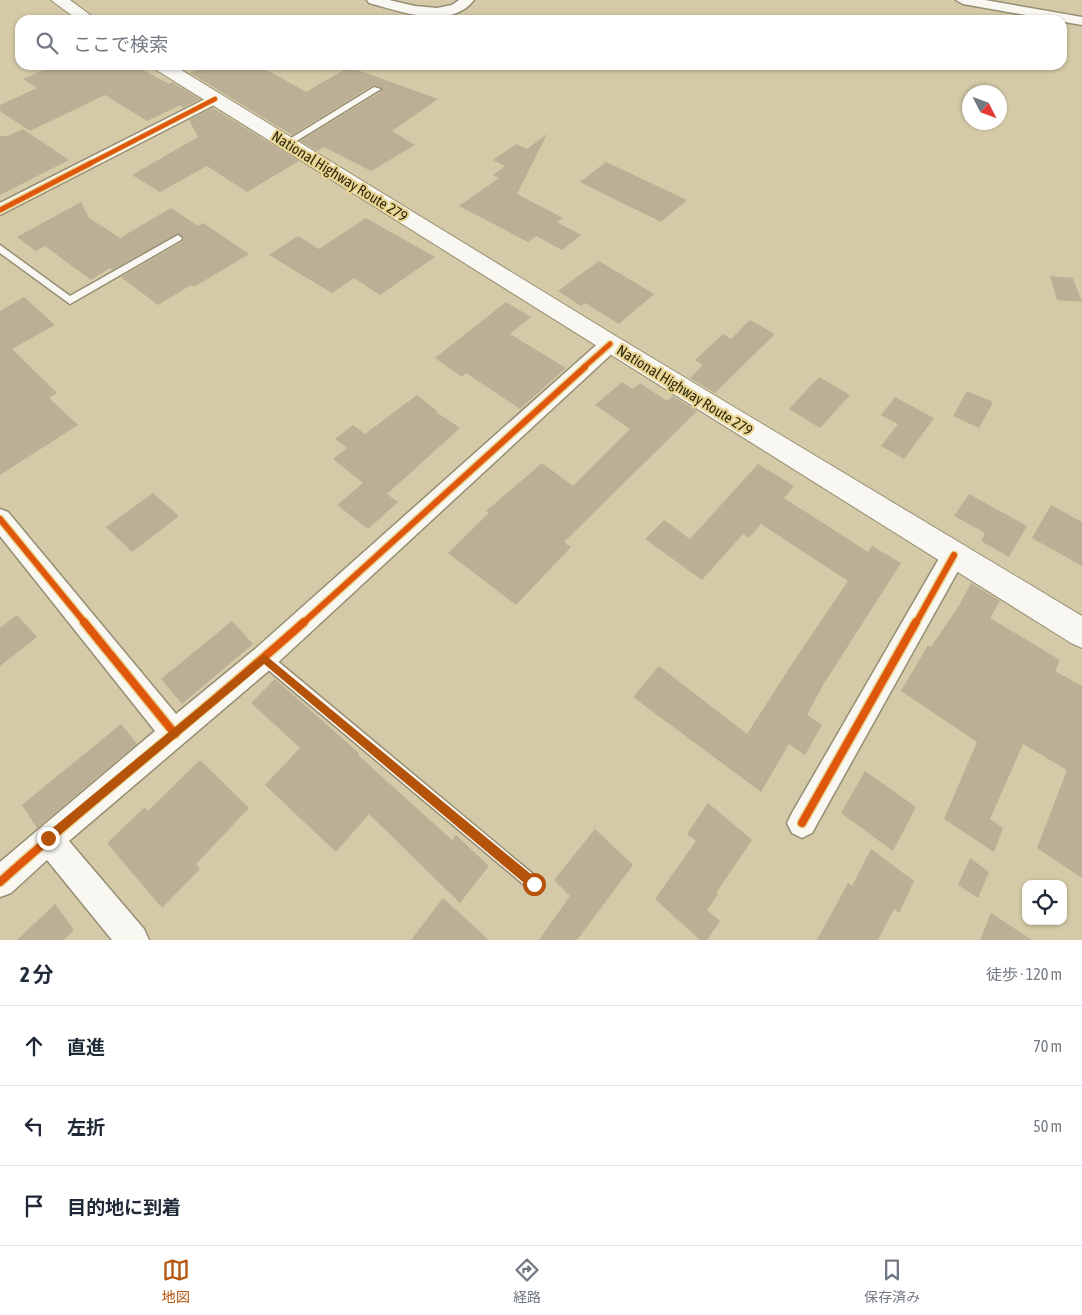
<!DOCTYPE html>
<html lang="ja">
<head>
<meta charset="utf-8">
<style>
  :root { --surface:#fff; --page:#f6f6f7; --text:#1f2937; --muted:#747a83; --line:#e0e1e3; --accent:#b45309 }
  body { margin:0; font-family:"Asap Condensed","Noto Sans JP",sans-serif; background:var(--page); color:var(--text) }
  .controls { position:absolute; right:15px; bottom:15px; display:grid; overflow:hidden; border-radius:10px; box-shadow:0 1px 4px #0004 }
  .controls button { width:45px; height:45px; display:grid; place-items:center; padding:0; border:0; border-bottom:1px solid var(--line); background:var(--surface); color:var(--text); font:25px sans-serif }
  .compass { position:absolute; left:962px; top:85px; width:45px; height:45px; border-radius:50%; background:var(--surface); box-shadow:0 1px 4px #0004; rotate:132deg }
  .stop { position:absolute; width:15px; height:15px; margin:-11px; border:4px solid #b45309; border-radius:50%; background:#fff }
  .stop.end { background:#b45309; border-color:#fff; box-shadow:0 1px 5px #0008 }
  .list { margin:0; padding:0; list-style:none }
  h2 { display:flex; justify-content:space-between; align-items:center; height:65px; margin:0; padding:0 20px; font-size:21px }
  h2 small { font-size:16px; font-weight:400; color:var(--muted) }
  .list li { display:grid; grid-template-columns:32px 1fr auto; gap:15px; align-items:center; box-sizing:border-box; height:80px; padding:0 20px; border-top:1px solid var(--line) }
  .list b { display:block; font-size:19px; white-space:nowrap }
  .list em { font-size:16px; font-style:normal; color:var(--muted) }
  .icon { flex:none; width:28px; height:28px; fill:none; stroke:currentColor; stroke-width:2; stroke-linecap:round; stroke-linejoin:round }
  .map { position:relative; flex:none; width:1082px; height:940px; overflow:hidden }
  .search { position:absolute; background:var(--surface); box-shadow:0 1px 4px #0004; left:15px; right:15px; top:15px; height:55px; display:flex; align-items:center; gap:12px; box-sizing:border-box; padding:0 18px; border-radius:15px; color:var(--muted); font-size:19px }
  .sheet { height:305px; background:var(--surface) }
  nav { display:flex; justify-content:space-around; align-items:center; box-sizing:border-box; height:70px; border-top:1px solid var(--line); background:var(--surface); font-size:14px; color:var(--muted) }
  nav a { display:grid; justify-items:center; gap:2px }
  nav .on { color:var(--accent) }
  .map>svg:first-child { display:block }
</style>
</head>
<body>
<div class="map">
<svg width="1082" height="940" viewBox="0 0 1082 940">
  <rect width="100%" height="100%" fill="#d4caa7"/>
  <!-- building -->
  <g fill="#bbaf95">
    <path d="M54,65H134L169,84L172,82L200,99L182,108L181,105L147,121L105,95L30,131L0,111V105L37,88L23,79Z"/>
    <path d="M208,65H258L306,92L349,67L438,99L392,131L415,145L371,171L324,147L317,151L300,141L382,91V87L373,85L292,135L190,73Z"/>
    <path d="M213,108L299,161L247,192L207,166L160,192L132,175L198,137L189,120Z"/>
    <path d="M23,129L69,160L0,195V136H8Z"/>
    <path d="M547,134L517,194L563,218L557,222L581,235L562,250L536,236L528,242L459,206L499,178L493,175L505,166L493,160L516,144L527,149Z"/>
    <path d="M606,162L687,200L661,222L580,182Z"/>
    <path d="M81,202L89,218L120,238L171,208L198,226L203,223L249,254L194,287L191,285L158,305L121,277L182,242L184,238L179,234L112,270L110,268L91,280L45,246L36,251L17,237Z"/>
    <path d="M366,218L435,257L380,295L354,278L332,293L269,255L298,236L319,249Z"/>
    <path d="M599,261L654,294L619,324L585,303L581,306L558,291Z"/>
    <path d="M1050,276L1073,278L1082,302L1057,300Z"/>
    <path d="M24,297L55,325L12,349L57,393L49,398L78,425L0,475V311Z"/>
    <path d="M506,302L531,317L510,334L566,368L520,409L466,373L462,377L435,358Z"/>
    <path d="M750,320L775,334L715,393L690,378L703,365L695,360L723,334L731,339Z"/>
    <path d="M819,377L850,395L820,428L789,409Z"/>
    <path d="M622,382L633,389L640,383L667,401L673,396L697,411L564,542L571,547L516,605L448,553L489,513L486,511L542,463L573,486L630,429L595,405Z"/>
    <path d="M967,391L993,402L979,428L953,416Z"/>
    <path d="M417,395L437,411L436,412L460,428L387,494L398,502L368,529L337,505L363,483L333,459L347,448L335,439L353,425L365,434Z"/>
    <path d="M895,397L934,418L904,459L881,446L898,424L881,415Z"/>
    <path d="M758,464L794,486L784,498L868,552L872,546L901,563L823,685L807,715L822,725L805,755L789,744L761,792L633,697L659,666L747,734L792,664L848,581L761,524L749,538L743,534L702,580L645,539L664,520L690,539Z"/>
    <path d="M153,493L179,516L132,552L106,527Z"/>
    <path d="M969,494L1027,526L1009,557L981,541L985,533L954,516Z"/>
    <path d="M1051,505L1082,522V566L1032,538Z"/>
    <path d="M971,583L1000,601L990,618L1060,660L1055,671L1082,686V878L1037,848L1067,770L1023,744L990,819L1003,828L994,852L944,819L977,742L901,691L928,645L931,647L960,604Z"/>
    <path d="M17,615L37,637L0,666V628Z"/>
    <path d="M232,621L253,644L182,704L161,679Z"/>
    <path d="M275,679L359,753L358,755L452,840L456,835L489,866L460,903L369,814L336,852L265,785L300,748L251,703Z"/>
    <path d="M121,724L137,744L37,828L22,805Z"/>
    <path d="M200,760L249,808L196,864L200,869L162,908L107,843L145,807L148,811Z"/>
    <path d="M865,771L916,807L893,851L841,813Z"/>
    <path d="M708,803L752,840L716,893L718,894L707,910L720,921L707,940H700L655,899L696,841L687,834Z"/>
    <path d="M595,829L633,865L577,940H539L570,896L554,880Z"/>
    <path d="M871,849L914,881L899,913L894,909L878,940H817L848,883L852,886Z"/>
    <path d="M970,858L989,872L978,898L958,885Z"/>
    <path d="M443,898L489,940H411Z"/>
    <path d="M55,904L74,930L63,940H17Z"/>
    <path d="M991,913L1032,940H980Z"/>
  </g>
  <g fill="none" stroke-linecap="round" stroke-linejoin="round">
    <defs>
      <g id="lane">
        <path d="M374,87L381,89L290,145L283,143Z"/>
        <path d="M178,235L182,238L181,240L70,304L0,253V245L70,296Z"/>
        <path d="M264,652L269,654L539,879L542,884L539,889L534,892L529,889L259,662L257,658L259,654Z"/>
      </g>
      <g id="street">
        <path d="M367,0H389L415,6L437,8L452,5L459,0H474C450,31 400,11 369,3Z"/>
        <path d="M956,0H985L1082,17V25L963,4Z"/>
        <path d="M215,94L220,96L223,99L220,102L0,215V203Z"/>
        <path d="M610,337L617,339L620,344L617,349L273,667L69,841L144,929L149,940H112L47,860L11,893L0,897V862L155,731L0,536V509L8,512L176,714L255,649L603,339Z"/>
        <path d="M954,544L963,548L966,555L963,562L812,833L802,838L792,833L787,823L792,813L945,548Z"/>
      </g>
      <g id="highway">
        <path d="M51,0H70L97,20H78Z"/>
        <path d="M152,65H173L619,338L1082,616V648L1071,643L155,69Z"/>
      </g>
    </defs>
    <!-- lane casing -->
    <use href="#lane" stroke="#968e72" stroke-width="3"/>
    <!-- street casing -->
    <use href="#street" stroke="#968e72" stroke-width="3"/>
    <!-- highway casing -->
    <use href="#highway" stroke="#968e72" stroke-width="2"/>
    <!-- lane -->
    <use href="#lane" fill="#f9f7f2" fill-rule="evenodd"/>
    <!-- street -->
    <use href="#street" fill="#f9f7f2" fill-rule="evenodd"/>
    <!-- highway -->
    <use href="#highway" fill="#f9f7f2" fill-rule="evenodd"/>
    <defs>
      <path id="cycleway-far3" d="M89,164L215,99"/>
      <g id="cycleway-far2">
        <path d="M0,210L91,163"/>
        <path d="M583,368L610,344"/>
      </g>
      <g id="cycleway-far1">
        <path d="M0,519L85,623"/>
        <path d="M303,623L585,367"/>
        <path d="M916,623L954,555"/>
      </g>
      <g id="cycleway">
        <path d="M84,622L175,734"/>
        <path d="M802,823L916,622"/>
        <path d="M0,882C99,793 205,711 304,622"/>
      </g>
    </defs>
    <!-- cycleway-far3 casing -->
    <use href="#cycleway-far3" stroke="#e8d593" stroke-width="6"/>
    <!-- cycleway-far2 casing -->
    <use href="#cycleway-far2" stroke="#e8d593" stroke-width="8"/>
    <!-- cycleway-far1 casing -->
    <use href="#cycleway-far1" stroke="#e8d593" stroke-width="9"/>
    <!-- cycleway casing -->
    <use href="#cycleway" stroke="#e8d593" stroke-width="11"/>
    <!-- cycleway-far3 -->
    <use href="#cycleway-far3" stroke="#df570c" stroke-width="4.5"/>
    <!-- cycleway-far2 -->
    <use href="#cycleway-far2" stroke="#df570c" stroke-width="5"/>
    <!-- cycleway-far1 -->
    <use href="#cycleway-far1" stroke="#df570c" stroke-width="6"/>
    <!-- cycleway -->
    <use href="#cycleway" stroke="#df570c" stroke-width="8"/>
  </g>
  <!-- route -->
  <path fill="#b45309" d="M264,654L538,880L539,884L538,888L534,890L530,888L264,664L51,842L48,844L44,842L42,838L44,835Z"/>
  <g text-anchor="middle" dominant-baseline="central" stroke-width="4.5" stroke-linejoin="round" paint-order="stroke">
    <!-- street labels -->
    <g font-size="15" fill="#2f280c" stroke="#e8d593">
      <text transform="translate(340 176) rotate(32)">National Highway Route 279</text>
      <text transform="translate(685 390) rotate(32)">National Highway Route 279</text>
    </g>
  </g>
</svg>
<div class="controls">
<button><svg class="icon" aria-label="locate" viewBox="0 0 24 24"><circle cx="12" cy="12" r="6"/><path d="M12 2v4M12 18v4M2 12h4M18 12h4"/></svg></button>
</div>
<svg class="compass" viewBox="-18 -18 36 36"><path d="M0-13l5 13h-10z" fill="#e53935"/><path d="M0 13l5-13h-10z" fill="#747a83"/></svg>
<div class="stop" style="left:534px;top:884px"></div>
<div class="stop end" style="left:48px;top:838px"></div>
<div class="search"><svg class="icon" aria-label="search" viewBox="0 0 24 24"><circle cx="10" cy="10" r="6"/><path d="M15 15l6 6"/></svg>ここで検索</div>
</div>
<section class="sheet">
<h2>2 分<small>徒歩 · 120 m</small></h2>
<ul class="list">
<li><svg class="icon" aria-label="ahead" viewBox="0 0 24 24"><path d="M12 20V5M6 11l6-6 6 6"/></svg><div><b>直進</b></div><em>70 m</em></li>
<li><svg class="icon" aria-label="left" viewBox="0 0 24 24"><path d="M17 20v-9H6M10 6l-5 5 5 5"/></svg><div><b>左折</b></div><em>50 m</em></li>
<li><svg class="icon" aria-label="arrive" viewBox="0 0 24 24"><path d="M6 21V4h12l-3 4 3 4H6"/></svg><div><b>目的地に到着</b></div></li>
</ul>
</section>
<nav>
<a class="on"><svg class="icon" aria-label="map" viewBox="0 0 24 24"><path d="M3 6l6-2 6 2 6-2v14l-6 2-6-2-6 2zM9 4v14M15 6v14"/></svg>地図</a>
<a><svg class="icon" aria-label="directions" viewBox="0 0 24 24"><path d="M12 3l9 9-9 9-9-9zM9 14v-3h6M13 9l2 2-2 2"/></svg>経路</a>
<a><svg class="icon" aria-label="saved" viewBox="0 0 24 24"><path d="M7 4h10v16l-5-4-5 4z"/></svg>保存済み</a>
</nav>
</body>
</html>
